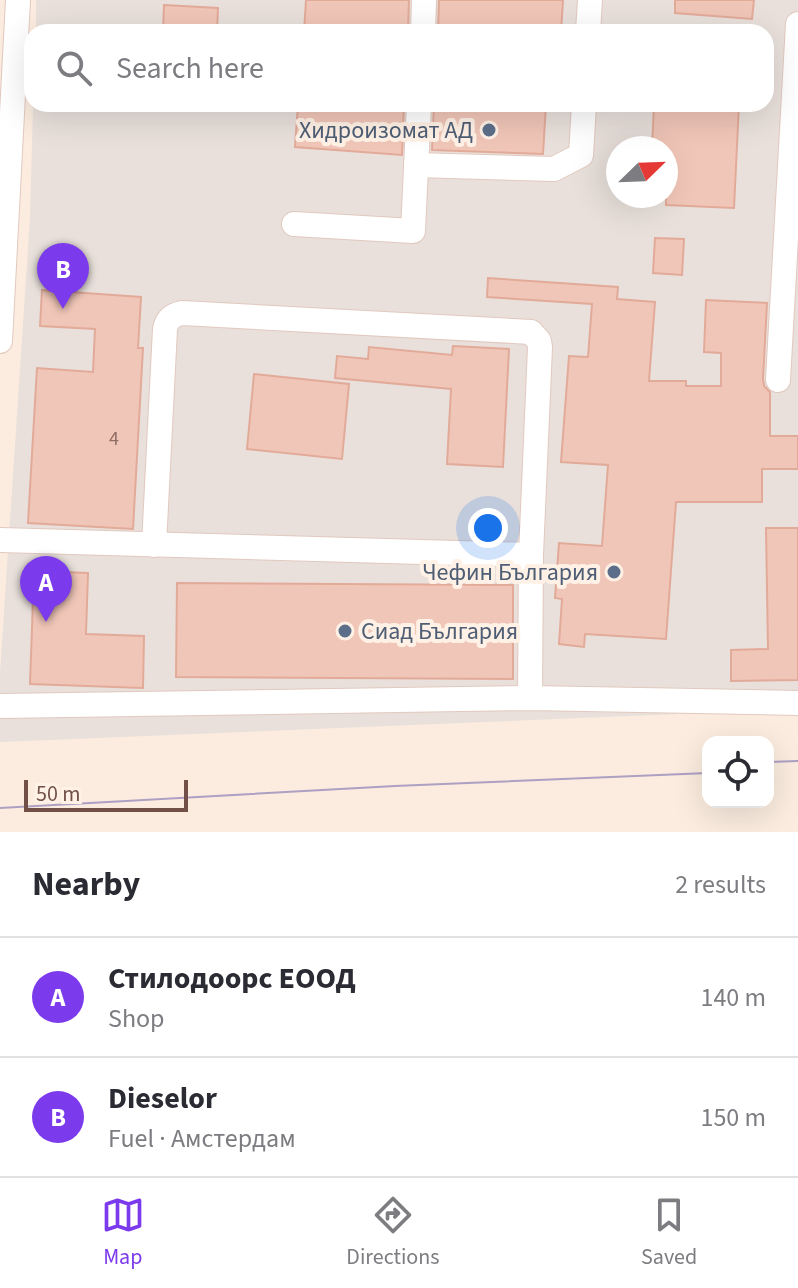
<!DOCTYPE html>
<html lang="en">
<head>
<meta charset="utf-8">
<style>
  :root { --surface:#fff; --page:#f7f7f7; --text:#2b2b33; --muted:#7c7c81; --line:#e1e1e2; --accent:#7c3aed }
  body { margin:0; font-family:"Source Sans 3",sans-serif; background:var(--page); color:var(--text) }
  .controls { position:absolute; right:24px; bottom:24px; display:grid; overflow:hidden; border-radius:16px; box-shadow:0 8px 32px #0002 }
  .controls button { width:72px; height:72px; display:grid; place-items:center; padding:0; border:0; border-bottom:2px solid var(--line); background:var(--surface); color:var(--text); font:40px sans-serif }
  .compass { position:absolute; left:606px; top:136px; width:72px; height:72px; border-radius:50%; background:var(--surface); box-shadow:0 8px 32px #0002; rotate:67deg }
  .scale { position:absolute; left:24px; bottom:20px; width:164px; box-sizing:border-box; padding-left:8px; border:4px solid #715048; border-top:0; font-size:22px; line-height:28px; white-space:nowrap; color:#715048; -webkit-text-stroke:6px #fff1e5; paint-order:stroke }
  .you { position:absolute; left:488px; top:528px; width:28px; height:28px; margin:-20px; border:6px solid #fff; border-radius:50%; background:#1a73e8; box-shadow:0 0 0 12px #1a73e833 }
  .badge { display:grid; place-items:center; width:52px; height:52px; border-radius:50%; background:var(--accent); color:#fff; font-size:26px; font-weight:700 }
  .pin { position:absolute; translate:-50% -66px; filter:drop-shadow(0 2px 4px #0008) }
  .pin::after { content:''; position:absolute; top:42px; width:28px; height:24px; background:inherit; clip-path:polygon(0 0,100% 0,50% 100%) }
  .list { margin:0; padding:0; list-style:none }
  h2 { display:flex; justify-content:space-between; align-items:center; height:104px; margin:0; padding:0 32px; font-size:34px }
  h2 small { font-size:26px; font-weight:400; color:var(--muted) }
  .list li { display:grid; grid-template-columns:52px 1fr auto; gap:24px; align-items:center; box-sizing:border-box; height:120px; padding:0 32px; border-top:2px solid var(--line) }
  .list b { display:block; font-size:30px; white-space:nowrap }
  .list p { margin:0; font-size:26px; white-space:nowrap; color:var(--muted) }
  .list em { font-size:26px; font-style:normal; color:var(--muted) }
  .icon { flex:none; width:44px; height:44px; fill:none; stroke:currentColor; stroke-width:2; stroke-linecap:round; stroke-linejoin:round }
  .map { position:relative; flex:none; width:798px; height:832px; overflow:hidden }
  .search { position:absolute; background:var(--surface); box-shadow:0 8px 32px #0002; left:24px; right:24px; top:24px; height:88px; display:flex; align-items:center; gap:20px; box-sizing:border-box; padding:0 28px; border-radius:24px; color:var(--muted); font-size:30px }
  .sheet { height:344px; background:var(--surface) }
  nav { display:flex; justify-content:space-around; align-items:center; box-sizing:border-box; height:112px; border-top:2px solid var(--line); background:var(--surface); font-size:22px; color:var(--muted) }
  nav a { display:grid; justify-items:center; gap:4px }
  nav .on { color:var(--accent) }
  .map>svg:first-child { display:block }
</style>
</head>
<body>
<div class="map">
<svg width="798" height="832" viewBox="0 0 798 832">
  <rect width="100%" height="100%" fill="#fbecdf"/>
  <!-- industrial -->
  <path fill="#e9e0db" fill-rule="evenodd" d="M36,0H798V709L0,742V673L30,218L33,104H766V32H36ZM618,148H666V196H618Z"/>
  <!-- building -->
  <g fill="#f0c6b8" stroke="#e2aa99" stroke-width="2">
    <path d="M306,0H409L408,32H304Z"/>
    <path d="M439,0H563L561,32H438Z"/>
    <path d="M675,0H754L752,19L675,13Z"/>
    <path d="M164,5L218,8L217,32H163Z"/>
    <path d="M298,104H404L402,155L295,147Z"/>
    <path d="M434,104H546L543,154L432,150Z"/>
    <path d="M654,104H739L734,208L666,205V148H652Z"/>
    <path d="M655,238L684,239L682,275L653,273Z"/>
    <path d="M488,278L618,287L617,299L655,302L649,381H686V386H721V353L704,352L706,300L767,303L763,379L764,386L770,392V436H798V469H762V502H676L666,639L585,634L584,647L559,644L562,599L555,598L559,543L602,546L608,465L561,462L569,356L588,357L592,304L487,297Z"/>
    <path d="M42,290L141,297L138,348H143L133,529L28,523L37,368L93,372L95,329L40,326Z"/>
    <path d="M453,346L509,349L503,467L447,464L451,389L335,378L337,356L368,359L369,347L452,355Z"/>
    <path d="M254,374L349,384L342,459L247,449Z"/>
    <path d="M766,528H798V680L731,681V650L768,649Z"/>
    <path d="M34,571L88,573L86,634L144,636L143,688L30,684Z"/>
    <path d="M177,583L513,585V679L176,677Z"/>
  </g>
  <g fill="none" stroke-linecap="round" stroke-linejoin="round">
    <defs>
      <g id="minor">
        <path d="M423,32L424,0"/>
        <path d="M588,32L590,0"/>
        <path d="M416,165L554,169L581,155L584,104"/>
        <path d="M294,224L413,231L419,104"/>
        <path d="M0,341L18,0"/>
        <path d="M778,380L798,24"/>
        <path d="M0,540L531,555L530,698"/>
        <path d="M154,545L165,329C167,319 172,315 182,313L531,332L539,341L540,347L531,555"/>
        <path d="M0,706L530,698L798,703"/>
      </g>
    </defs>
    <!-- minor casing -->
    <use href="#minor" stroke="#e1c9bf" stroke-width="26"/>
    <!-- minor -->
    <use href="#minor" stroke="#fff" stroke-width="24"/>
    <!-- tram -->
    <g stroke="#ada0c3" stroke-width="2">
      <path d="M768,762L798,761"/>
      <path d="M0,808L395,786L708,773"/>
    </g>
  </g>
  <!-- markers -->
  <g fill="#5c6f8a" stroke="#fff1e5" stroke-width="3">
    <circle cx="489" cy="130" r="8"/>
    <circle cx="614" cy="572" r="8"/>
    <circle cx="345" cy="631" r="8"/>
  </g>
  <g text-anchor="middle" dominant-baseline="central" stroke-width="8" stroke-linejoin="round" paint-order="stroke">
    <!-- number labels -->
    <g font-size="20" fill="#916e64">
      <text x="114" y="439">4</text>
    </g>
    <!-- service labels -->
    <g font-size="24" fill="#4e5e75" stroke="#fff1e5" text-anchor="end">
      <text x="473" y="130">Хидроизомат АД</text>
      <text x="598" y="572">Чефин България</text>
      <text x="361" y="631" text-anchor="start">Сиад България</text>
    </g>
  </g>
</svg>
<div class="controls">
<button><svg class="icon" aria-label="locate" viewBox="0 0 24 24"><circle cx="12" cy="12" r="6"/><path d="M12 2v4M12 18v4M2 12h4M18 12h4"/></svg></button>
</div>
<svg class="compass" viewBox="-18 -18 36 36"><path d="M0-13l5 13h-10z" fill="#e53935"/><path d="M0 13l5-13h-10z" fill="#7c7c81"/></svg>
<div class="scale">50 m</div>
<div class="you"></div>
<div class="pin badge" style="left:46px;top:622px">A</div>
<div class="pin badge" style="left:63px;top:309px">B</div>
<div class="search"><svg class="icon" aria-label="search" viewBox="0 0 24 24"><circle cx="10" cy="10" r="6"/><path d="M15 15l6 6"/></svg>Search here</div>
</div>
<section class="sheet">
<h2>Nearby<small>2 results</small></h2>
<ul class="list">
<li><span class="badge">A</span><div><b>Стилодоорс ЕООД</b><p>Shop</p></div><em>140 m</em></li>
<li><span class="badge">B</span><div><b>Dieselor</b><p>Fuel · Амстердам</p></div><em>150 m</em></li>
</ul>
</section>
<nav>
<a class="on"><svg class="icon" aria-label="map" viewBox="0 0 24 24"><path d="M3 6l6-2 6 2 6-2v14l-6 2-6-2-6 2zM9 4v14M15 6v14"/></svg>Map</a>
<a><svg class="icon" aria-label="directions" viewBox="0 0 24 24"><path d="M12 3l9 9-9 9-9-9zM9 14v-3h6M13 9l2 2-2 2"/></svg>Directions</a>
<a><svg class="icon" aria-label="saved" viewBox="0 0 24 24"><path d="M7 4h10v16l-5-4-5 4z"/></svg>Saved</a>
</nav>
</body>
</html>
